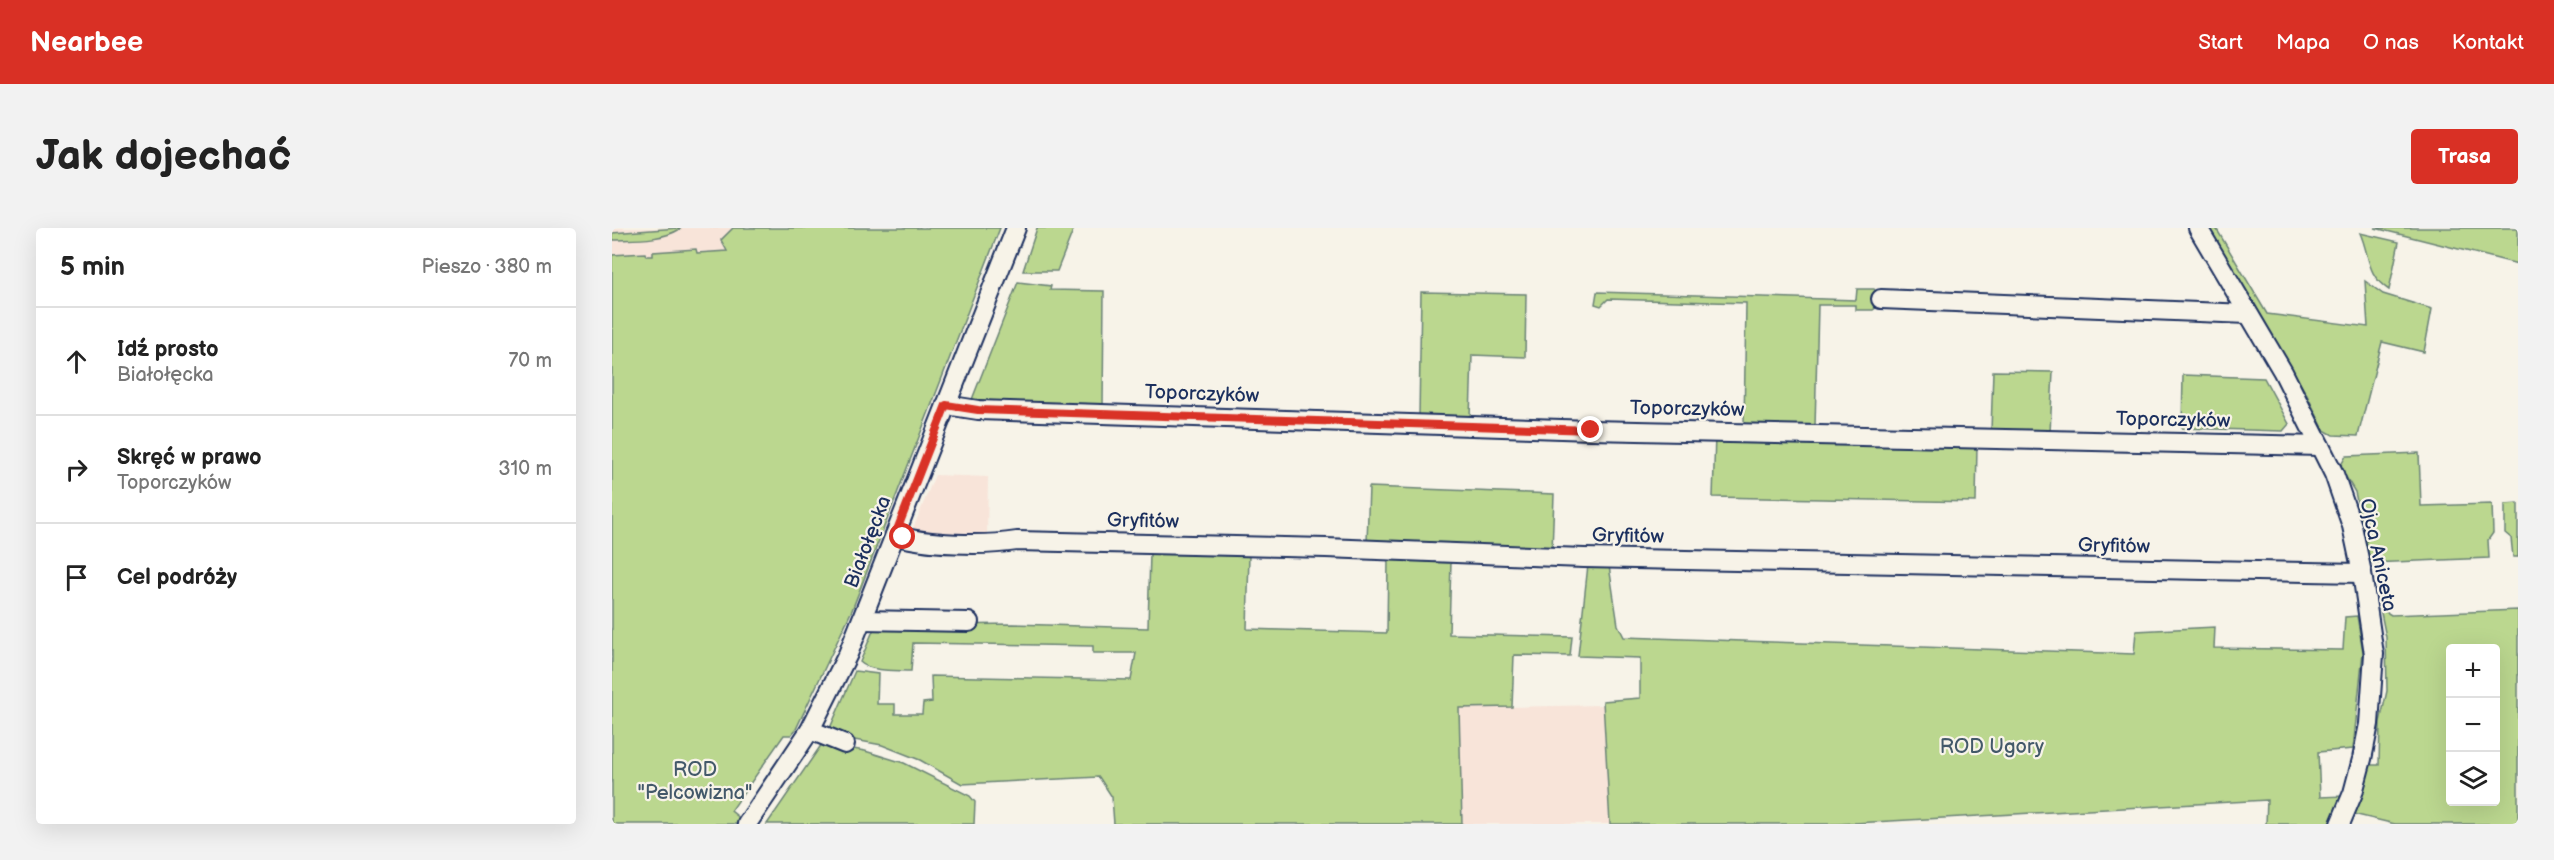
<!DOCTYPE html>
<html lang="pl">
<head>
<meta charset="utf-8">
<style>
  :root { --surface:#fff; --page:#f2f2f2; --text:#222; --muted:#767676; --line:#e0e0e0; --accent:#d93025 }
  body { margin:0; font-family:"Balsamiq Sans",sans-serif; background:var(--page); color:var(--text) }
  .controls { position:absolute; right:18px; bottom:18px; display:grid; overflow:hidden; border-radius:6px; box-shadow:0 6px 24px #0002 }
  .controls button { width:54px; height:54px; display:grid; place-items:center; padding:0; border:0; border-bottom:2px solid var(--line); background:var(--surface); color:var(--text); font:30px sans-serif }
  .stop { position:absolute; width:18px; height:18px; margin:-14px; border:4px solid #d93025; border-radius:50%; background:#fff }
  .stop.end { background:#d93025; border-color:#fff; box-shadow:0 2px 6px #0008 }
  .list { margin:0; padding:0; list-style:none }
  h2 { display:flex; justify-content:space-between; align-items:center; height:78px; margin:0; padding:0 24px; font-size:26px }
  h2 small { font-size:20px; font-weight:400; color:var(--muted) }
  .list li { display:grid; grid-template-columns:39px 1fr auto; gap:18px; align-items:center; box-sizing:border-box; height:108px; padding:0 24px; border-top:2px solid var(--line) }
  .list b { display:block; font-size:22px; white-space:nowrap }
  .list p { margin:0; font-size:20px; white-space:nowrap; color:var(--muted) }
  .list em { font-size:20px; font-style:normal; color:var(--muted) }
  .icon { flex:none; width:33px; height:33px; fill:none; stroke:currentColor; stroke-width:2; stroke-linecap:round; stroke-linejoin:round }
  .map { position:relative; flex:none; width:1906px; height:596px; overflow:hidden; border-radius:6px }
  header { display:flex; align-items:center; gap:36px; box-sizing:border-box; height:84px; padding:0 30px; background:var(--accent); color:#fff }
  header strong { font-size:28px }
  nav { display:flex; gap:33px; margin-inline-start:auto; font-size:21px }
  .intro { display:flex; align-items:center; justify-content:space-between; box-sizing:border-box; height:144px; padding:0 36px }
  h1 { margin:0; font-size:42px }
  .button { padding:15px 27px; border-radius:6px; background:var(--accent); color:#fff; font-size:21px; font-weight:700 }
  main { display:flex; gap:36px; padding:0 36px }
  aside { flex:1; background:var(--surface); border-radius:6px; box-shadow:0 6px 24px #0002 }
  .map>svg:first-child { display:block }
</style>
</head>
<body>
<header>
<strong>Nearbee</strong>
<nav><a>Start</a><a>Mapa</a><a>O nas</a><a>Kontakt</a></nav>
</header>
<div class="intro"><h1>Jak dojechać</h1><a class="button">Trasa</a></div>
<main>
<aside>
<h2>5 min<small>Pieszo · 380 m</small></h2>
<ul class="list">
<li><svg class="icon" aria-label="ahead" viewBox="0 0 24 24"><path d="M12 20V5M6 11l6-6 6 6"/></svg><div><b>Idź prosto</b><p>Białołęcka</p></div><em>70 m</em></li>
<li><svg class="icon" aria-label="right" viewBox="0 0 24 24"><path d="M7 20v-9h11M14 6l5 5-5 5"/></svg><div><b>Skręć w prawo</b><p>Toporczyków</p></div><em>310 m</em></li>
<li><svg class="icon" aria-label="arrive" viewBox="0 0 24 24"><path d="M6 21V4h12l-3 4 3 4H6"/></svg><div><b>Cel podróży</b></div></li>
</ul>
</aside>
<div class="map">
<svg width="1906" height="596" viewBox="0 0 1906 596">
  <rect width="100%" height="100%" fill="#f7f3e8"/>
  <filter id="ink" filterUnits="userSpaceOnUse"><feTurbulence type="fractalNoise" baseFrequency=".0167" numOctaves="2"/><feDisplacementMap in="SourceGraphic" scale="12" xChannelSelector="R" yChannelSelector="G"/><feConvolveMatrix kernelMatrix="1 2 1 2 8 2 1 2 1" color-interpolation-filters="sRGB"/></filter>
  <g filter="url(#ink)">
    <!-- built -->
    <g fill="#f8e4d9">
      <path d="M0,0H150L152,21L0,31Z"/>
      <path d="M323,247L376,249L375,311L300,303Z"/>
      <path d="M991,477L998,596H850L847,480Z"/>
    </g>
    <!-- green -->
    <g fill="#bbd78f" stroke="#6b8376" stroke-width="1.5" fill-rule="evenodd">
      <path d="M66,0L68,1C49,13 22,11 0,12V5Z"/>
      <path d="M121,0H388L240,382L184,501L179,507H172L119,583L129,591L125,596H0V27L33,25L34,28H41V24L84,21L85,25L115,23L109,12Z"/>
      <path d="M425,0H462L445,43H411Z"/>
      <path d="M1596,0H1604L1655,86L1756,99L1753,53L1771,66L1820,81L1812,124L1770,114L1746,208L1721,207L1712,202L1695,167Z"/>
      <path d="M1763,0H1906V36Z"/>
      <path d="M1748,5L1787,14L1777,62C1754,47 1758,28 1748,5Z"/>
      <path d="M406,54L439,58L438,62L492,63L491,179L359,174Z"/>
      <path d="M1245,61H1262L1267,66L1266,78L1261,82H1244V77H1206L1203,199L1132,197L1134,75L996,71L989,78L983,76L985,64L1244,72Z"/>
      <path d="M809,64L914,66L913,129L860,127L858,190L807,189Z"/>
      <path d="M1381,143L1441,144L1438,204L1379,203Z"/>
      <path d="M1571,147L1652,150L1677,196L1671,203L1570,200Z"/>
      <path d="M1103,208L1365,216L1364,274L1101,269Z"/>
      <path d="M1807,225L1809,278L1880,276L1881,305L1876,312L1877,330L1758,335L1743,264L1728,239L1734,228Z"/>
      <path d="M757,259L942,266L940,324L755,314Z"/>
      <path d="M1906,275V329H1901L1899,310L1893,305V276Z"/>
      <path d="M538,325L637,327L635,401L775,405L776,331L839,333L837,406L960,409L958,428L902,427L900,479L847,480L850,596H502L500,569L487,549L350,556L308,532L270,517L215,507L243,443L266,446L265,476H283V486H310L311,475L320,474L319,448L519,452L524,425H481V418L301,415L299,443C284,442 258,444 248,434L263,398L401,396L536,400Z"/>
      <path d="M976,337L997,338L1006,397L1012,409L1522,426L1524,403L1603,399L1602,420L1731,422L1733,389L1745,388L1751,424L1741,521L1706,524L1708,569L1732,568L1722,596H1654L1655,572L1225,596H998L991,473L1028,470V430L966,428Z"/>
      <path d="M1768,380L1779,387L1906,382V596H1783L1741,586L1758,537H1767L1768,494L1775,463L1774,409ZM1838,421H1884V574H1838Z"/>
      <path d="M212,513L223,518L253,523L292,535L358,568L363,574L362,596H155Z"/>
    </g>
    <g fill="none" stroke-linecap="round" stroke-linejoin="round">
      <defs>
        <g id="minor">
          <path d="M1586,0L1671,144L1722,246L1740,298L1750,345L1762,426L1757,496L1750,531L1741,565L1728,596"/>
          <path d="M1269,71L1636,86"/>
          <path d="M334,177L366,182L979,202L1708,218"/>
          <path d="M283,307C313,317 373,318 405,313L714,320L972,330L1750,345"/>
          <path d="M250,392L357,394"/>
          <path d="M198,502L233,516"/>
          <path d="M135,596L198,502L236,426L404,0"/>
        </g>
      </defs>
      <!-- minor casing -->
      <use href="#minor" stroke="#1b2f5e" stroke-width="22"/>
      <!-- minor -->
      <use href="#minor" stroke="#f7f3e8" stroke-width="18"/>
    </g>
  </g>
  <g fill="none" stroke-linecap="round" stroke-linejoin="round" filter="url(#ink)">
    <!-- route -->
    <path stroke="#d93025" stroke-width="8" d="M291,309L283,307L334,177L366,182L979,202"/>
  </g>
  <g text-anchor="middle" dominant-baseline="central" stroke-width="4.5" stroke-linejoin="round" paint-order="stroke">
    <!-- street labels -->
    <g font-size="20" fill="#1b2f5e" stroke="#f7f3e8">
      <text transform="translate(590 166) rotate(2)">Toporczyków</text>
      <text transform="translate(1075 181) rotate(1)">Toporczyków</text>
      <text transform="translate(1561 192) rotate(1)">Toporczyków</text>
      <text transform="translate(531 293) rotate(1)">Gryfitów</text>
      <text transform="translate(1016 308) rotate(1)">Gryfitów</text>
      <text transform="translate(256 314) rotate(-69)">Białołęcka</text>
      <text transform="translate(1502 318) rotate(1)">Gryfitów</text>
      <text transform="translate(1766 327) rotate(78)">Ojca Aniceta</text>
    </g>
    <!-- park labels -->
    <g font-size="20" fill="#43596a" stroke="#f7f3e8">
      <text x="1380" y="519">ROD Ugory</text>
      <text x="83" y="542">ROD<tspan x="83" dy="23">"Pelcowizna"</tspan></text>
    </g>
  </g>
</svg>
<div class="controls">
<button>+</button>
<button>−</button>
<button><svg class="icon" aria-label="layers" viewBox="0 0 24 24"><path d="M12 4l9 5-9 5-9-5zM3 14l9 5 9-5"/></svg></button>
</div>
<div class="stop" style="left:291px;top:309px"></div>
<div class="stop end" style="left:979px;top:202px"></div>
</div>
</main>
</body>
</html>
